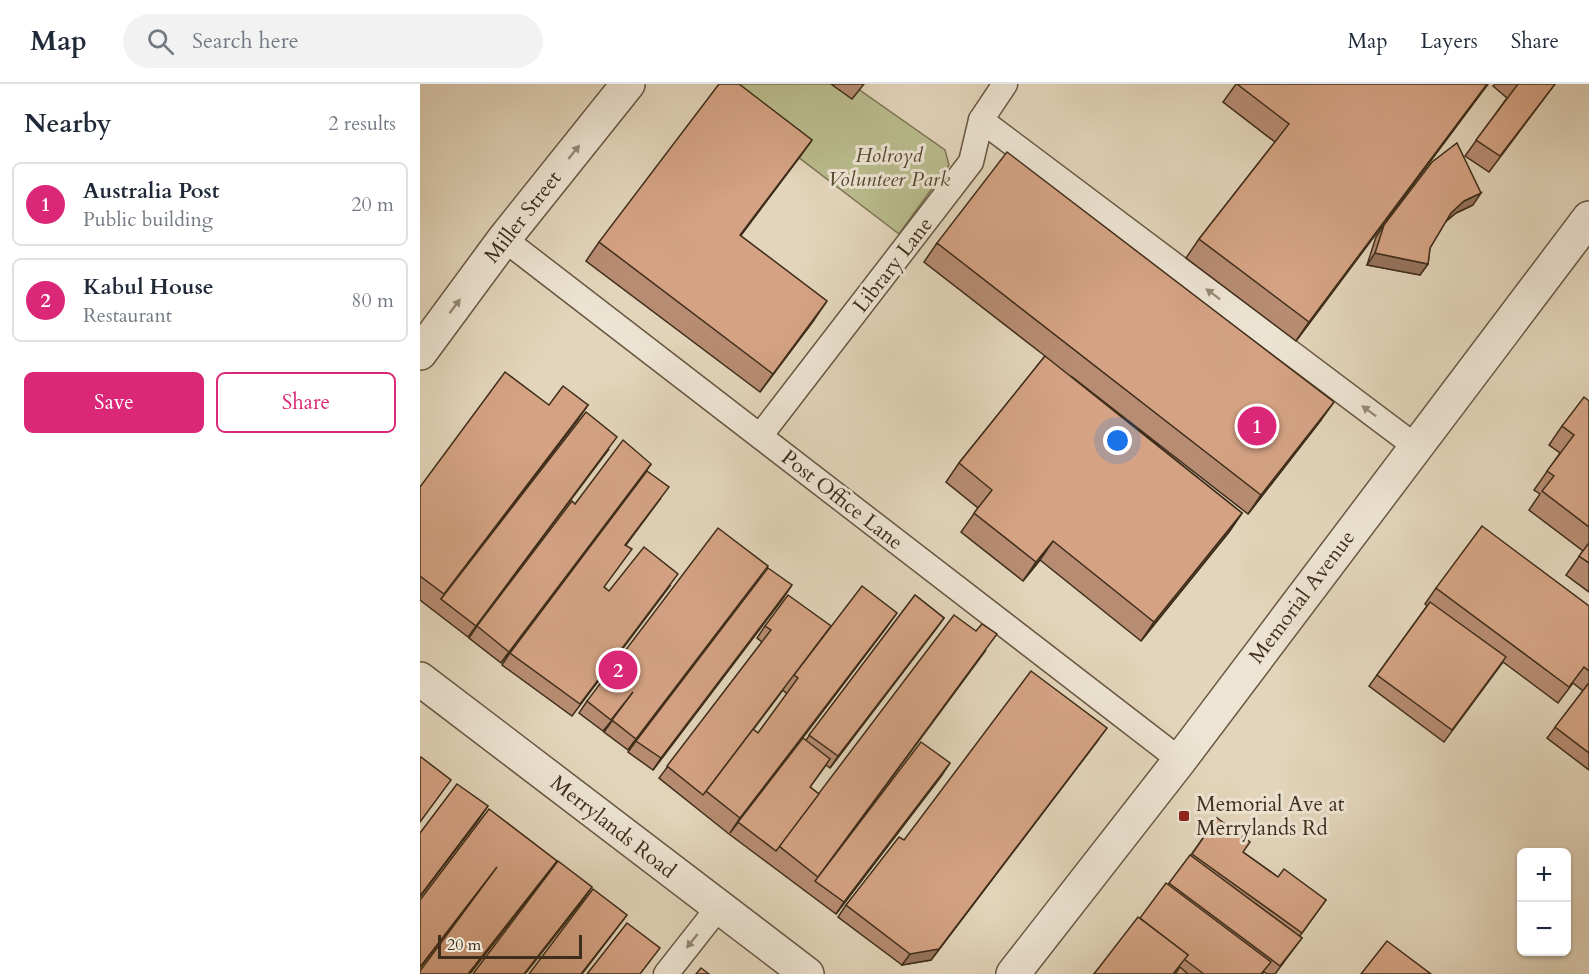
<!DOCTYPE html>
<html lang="en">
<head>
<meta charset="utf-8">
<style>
  :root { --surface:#fff; --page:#f2f2f3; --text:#1f2937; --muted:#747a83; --line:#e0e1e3; --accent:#db2777 }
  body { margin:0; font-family:Cardo,serif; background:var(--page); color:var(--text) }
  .controls { position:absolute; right:18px; bottom:18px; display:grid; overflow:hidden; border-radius:9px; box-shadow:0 2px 4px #0004 }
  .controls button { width:54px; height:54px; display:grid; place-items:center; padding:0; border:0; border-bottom:2px solid var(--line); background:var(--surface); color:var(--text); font:30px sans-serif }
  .scale { position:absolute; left:18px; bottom:15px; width:144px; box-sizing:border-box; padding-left:6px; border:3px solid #3e2d1a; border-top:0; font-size:16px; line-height:21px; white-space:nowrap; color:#3e2d1a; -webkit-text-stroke:4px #ede4d3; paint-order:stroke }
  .you { position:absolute; left:698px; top:357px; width:21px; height:21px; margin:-15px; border:4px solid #fff; border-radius:50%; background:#1a73e8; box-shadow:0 0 0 9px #1a73e833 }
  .badge { display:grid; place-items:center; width:39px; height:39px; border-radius:50%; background:var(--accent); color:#fff; font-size:20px; font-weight:700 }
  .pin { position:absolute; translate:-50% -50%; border:3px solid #fff; box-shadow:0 2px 6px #0006 }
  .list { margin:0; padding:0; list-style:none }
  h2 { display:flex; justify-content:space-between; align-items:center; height:78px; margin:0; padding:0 24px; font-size:26px }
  h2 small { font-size:20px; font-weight:400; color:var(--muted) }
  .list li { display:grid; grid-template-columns:39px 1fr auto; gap:18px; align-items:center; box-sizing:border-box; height:84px; margin:0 12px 12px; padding:0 12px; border:2px solid var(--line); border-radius:9px }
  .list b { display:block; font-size:22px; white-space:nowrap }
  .list p { margin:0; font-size:20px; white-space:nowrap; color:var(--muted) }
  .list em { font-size:20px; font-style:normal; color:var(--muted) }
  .actions { display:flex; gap:12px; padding:18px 24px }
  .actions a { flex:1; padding:14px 0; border:2px solid var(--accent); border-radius:9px; text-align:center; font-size:21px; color:var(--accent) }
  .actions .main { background:var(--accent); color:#fff }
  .icon { flex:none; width:33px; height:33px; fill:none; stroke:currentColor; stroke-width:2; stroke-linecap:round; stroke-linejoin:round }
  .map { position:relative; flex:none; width:1169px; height:890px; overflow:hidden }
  header { display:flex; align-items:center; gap:36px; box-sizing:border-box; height:84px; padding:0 30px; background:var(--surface); border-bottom:2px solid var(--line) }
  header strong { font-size:28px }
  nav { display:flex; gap:33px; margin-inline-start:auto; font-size:21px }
  .search { width:420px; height:54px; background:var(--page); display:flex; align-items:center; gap:15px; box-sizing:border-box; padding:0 21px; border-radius:33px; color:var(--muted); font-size:22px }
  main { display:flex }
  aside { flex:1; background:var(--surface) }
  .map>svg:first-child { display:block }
</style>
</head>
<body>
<header>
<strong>Map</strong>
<div class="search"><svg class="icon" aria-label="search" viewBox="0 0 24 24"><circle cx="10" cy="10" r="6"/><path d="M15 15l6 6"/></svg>Search here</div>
<nav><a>Map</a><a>Layers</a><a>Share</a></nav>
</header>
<main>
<aside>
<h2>Nearby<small>2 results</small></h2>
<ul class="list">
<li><span class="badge">1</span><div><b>Australia Post</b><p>Public building</p></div><em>20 m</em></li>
<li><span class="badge">2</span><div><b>Kabul House</b><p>Restaurant</p></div><em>80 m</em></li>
</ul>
<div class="actions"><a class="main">Save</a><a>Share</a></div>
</aside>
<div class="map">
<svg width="1169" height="890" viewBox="0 0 1169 890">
  <rect width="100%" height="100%" fill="#e3d5bb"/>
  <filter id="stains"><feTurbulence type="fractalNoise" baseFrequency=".00333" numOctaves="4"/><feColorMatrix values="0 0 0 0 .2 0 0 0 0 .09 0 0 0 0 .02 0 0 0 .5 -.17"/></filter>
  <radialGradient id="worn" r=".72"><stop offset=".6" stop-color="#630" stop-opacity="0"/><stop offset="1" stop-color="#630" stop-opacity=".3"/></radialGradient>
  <!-- green -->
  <path fill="#b9bc8d" stroke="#7c7454" stroke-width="1.5" d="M307,0H431L525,66L529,81L479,150L298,12Z"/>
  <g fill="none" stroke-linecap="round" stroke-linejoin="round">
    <defs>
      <g id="lane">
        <path d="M561,36L995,362"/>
        <path d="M84,155L760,676"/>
        <path d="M340,352L551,78L561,36L585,0"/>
        <path d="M246,890L298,824"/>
      </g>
      <g id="street">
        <path d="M0,269L84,155L208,0"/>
        <path d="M0,595L387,890"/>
        <path d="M593,890L760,676L1169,134"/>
      </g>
    </defs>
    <!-- lane casing -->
    <use href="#lane" stroke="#675742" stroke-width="27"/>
    <!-- street casing -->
    <use href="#street" stroke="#675742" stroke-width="36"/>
    <!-- lane -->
    <use href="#lane" stroke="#ede4d3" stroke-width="24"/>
    <!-- street -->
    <use href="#street" stroke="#ede4d3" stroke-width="33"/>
  </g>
  <!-- wall -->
  <g fill="#b78c72" stroke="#3e2d1a" stroke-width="1.5" fill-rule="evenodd">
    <path d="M411,0H444L432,15Z"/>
    <path d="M816,0H1068L876,257L766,174L779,155L855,58L803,18Z"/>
    <path d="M1075,0H1135L1069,88L1045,72L1087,14L1073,2Z"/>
    <path d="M392,56L320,152L394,236L340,308L166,177L179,158Z"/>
    <path d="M1053,121L1036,129L1025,138L1010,164L1008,180L1000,191L947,181L956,153L964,141Z"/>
    <path d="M517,159L901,336L828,430L651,292L822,429L809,448L721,557L620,476L603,497L541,448L558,424L526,398L539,379L625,272L504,178Z"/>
    <path d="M1169,317V508L1146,491L1163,467L1109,426L1120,410L1114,406L1140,369L1129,361L1142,342Z"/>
    <path d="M129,321H168L52,474L189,365L48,553L0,516V403Z"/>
    <path d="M231,380L81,579L49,554L57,542L155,420Z"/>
    <path d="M241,414L206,461L184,503L189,507L250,502L152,632L82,581L90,569Z"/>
    <path d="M339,493L208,666L184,648L197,630L183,647L159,629L167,617Z"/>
    <path d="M1016,504L1169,522V686L1127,654L1163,607L1153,599L1138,619L1083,578L1024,658L949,602L1007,522L1005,520Z"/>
    <path d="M495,511L524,534L410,684L406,681L390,703L399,710L566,566L409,779L522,691L416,830L309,750L239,694L342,558L337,554L345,542H411L466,544L347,701L386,656ZM363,606L367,610L338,649L333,646Z"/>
    <path d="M364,513L233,686L208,668L216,657Z"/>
    <path d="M679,655L511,876L482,881L418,833L426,821L484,756Z"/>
    <path d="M797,734L823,768L858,793L906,816L879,853L882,854L855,890H847L844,888L842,890H755L757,887L754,890H674L748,801L771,771Z"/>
  </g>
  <!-- shaded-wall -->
  <g fill="#95725c" stroke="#3e2d1a" stroke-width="1.5">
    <path d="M1067,0H1068L876,257L889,238Z"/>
    <path d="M392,56L379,74L307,170L320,151Z"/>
    <path d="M1061,109L1053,121L1036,129L1023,140L1031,129L1044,117Z"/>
    <path d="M955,169L1008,180L1000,191L947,181Z"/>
    <path d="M407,217L394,236L340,308L353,290Z"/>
    <path d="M914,318L901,336L828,430L841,411Z"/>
    <path d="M168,321L157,337L21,515Z"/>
    <path d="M231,380L223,392L81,579L89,568Z"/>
    <path d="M822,429L809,448L721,557L734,538Z"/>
    <path d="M633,457L620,476L603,497L616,478Z"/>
    <path d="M348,482L339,493L208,666L216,655Z"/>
    <path d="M372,501L364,513L233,686L241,674Z"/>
    <path d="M477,529L466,544L310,749L320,734Z"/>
    <path d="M524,534L516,545L410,684L418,672Z"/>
    <path d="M687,644L511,876L482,881L490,870Z"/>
    <path d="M530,679L522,691L416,830L424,818Z"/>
    <path d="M68,722L57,738L0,813V812Z"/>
    <path d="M137,777L126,792L50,890H48Z"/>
    <path d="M77,783L66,799L0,884V883Z"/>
    <path d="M172,803L161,819L105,890H104Z"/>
    <path d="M207,831L162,890H161Z"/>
  </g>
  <!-- building -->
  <g fill="#d5a384" stroke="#3e2d1a" stroke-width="1.5">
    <path d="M299,0H319L392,56L320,151L407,217L353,290L179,158Z"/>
    <path d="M817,0H1067L889,238L779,155L869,40Z"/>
    <path d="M1098,0H1135L1080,72L1056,56Z"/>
    <path d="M1037,59L1061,109L1044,117L1031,129L1010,164L1008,180L955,169L964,141L1012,78Z"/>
    <path d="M587,68L914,318L841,411L517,159Z"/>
    <path d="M625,272L822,429L734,538L633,457L616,478L554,429L572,406L539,379Z"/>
    <path d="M85,288L129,321L143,302L168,321L24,510L0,492V403Z"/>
    <path d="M1164,313L1169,317V443L1122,407L1134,392L1127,387L1154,351L1142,342Z"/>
    <path d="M166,328L197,353L56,542L21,515Z"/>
    <path d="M203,356L231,380L89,568L57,542L152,417L155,420Z"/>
    <path d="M227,387L249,403L205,461L212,465L184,503L189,507L224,463L258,490L160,620L90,569Z"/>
    <path d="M1062,442L1169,522V587L1164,583L1149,603L1016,504Z"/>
    <path d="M298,444L348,482L216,655L192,636L213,608L191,636L167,617Z"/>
    <path d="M1169,459V479L1159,472Z"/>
    <path d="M348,484L372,501L241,674L216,657Z"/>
    <path d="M442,502L477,529L320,734L286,707L333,645L338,649L378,594L374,591Z"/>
    <path d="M368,511L411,542L283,711L247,682L351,546L345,542Z"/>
    <path d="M495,511L524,534L418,672L389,651Z"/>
    <path d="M1010,518L1086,573L1032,646L957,591Z"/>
    <path d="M534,531L556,547L562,540L577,550L398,793L359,762Z"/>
    <path d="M611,587L687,644L519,865L490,870L426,821L479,753L484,756Z"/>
    <path d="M1168,600L1169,601V669L1135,643Z"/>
    <path d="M383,654L410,675L390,703L399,710L356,767L318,738Z"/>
    <path d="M501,658L530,679L424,818L395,797Z"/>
    <path d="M1,673L31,696L0,738V674Z"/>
    <path d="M37,700L68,722L0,812V749Z"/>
    <path d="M69,725L137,777L48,890H0V887L77,783L0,883V816Z"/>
    <path d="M797,734L830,758L823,768L858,793L864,785L906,816L882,849L772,770Z"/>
    <path d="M770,771L882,854L860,882L749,799Z"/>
    <path d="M138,777L172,803L104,890H53Z"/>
    <path d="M746,799L851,878L841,890H784L764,875L768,871L720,834Z"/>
    <path d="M173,805L207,831L161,890H109Z"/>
    <path d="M718,833L768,871L753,890H674Z"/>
    <path d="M207,839L240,864L220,890H167Z"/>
    <path d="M967,857L1011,890H941Z"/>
    <path d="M760,883L768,890H755Z"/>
    <path d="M281,884L289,890H276Z"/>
  </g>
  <!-- one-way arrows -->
  <defs><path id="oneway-solid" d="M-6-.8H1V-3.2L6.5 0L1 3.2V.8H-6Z" transform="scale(1.5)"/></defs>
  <g fill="#968876">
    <use href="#oneway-solid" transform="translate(154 68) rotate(-51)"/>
    <use href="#oneway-solid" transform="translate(793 210) rotate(-143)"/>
    <use href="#oneway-solid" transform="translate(35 222) rotate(-53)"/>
    <use href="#oneway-solid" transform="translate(949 327) rotate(-143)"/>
    <use href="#oneway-solid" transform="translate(272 857) rotate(128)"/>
  </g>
  <!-- markers -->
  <rect fill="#8f2418" stroke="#ede4d3" stroke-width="2" x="758" y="726" width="12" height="12" rx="3"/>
  <g text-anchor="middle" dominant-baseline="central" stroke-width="6" stroke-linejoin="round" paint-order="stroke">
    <!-- park labels -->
    <g font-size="21" font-style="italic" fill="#574a31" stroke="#ede4d3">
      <text x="469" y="71">Holroyd<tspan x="469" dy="24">Volunteer Park</tspan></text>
    </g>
    <!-- street labels -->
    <g font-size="21" fill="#3e2d1a" stroke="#ede4d3">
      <text transform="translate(103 133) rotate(-52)">Miller Street</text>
      <text transform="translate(473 181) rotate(-52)">Library Lane</text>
      <text transform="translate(422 416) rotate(38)">Post Office Lane</text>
      <text transform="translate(882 513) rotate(-53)">Memorial Avenue</text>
      <text transform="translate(193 743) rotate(38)">Merrylands Road</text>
    </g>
    <!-- poi labels -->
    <g font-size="21" fill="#3e2d1a" stroke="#ede4d3" text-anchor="start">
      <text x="776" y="720">Memorial Ave at<tspan x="776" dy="24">Merrylands Rd</tspan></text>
    </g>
  </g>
  <rect width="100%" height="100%" filter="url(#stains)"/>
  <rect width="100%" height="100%" fill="url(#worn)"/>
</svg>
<div class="controls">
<button>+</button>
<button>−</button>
</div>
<div class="scale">20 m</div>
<div class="you"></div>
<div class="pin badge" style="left:837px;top:342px">1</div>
<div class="pin badge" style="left:198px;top:586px">2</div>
</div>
</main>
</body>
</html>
